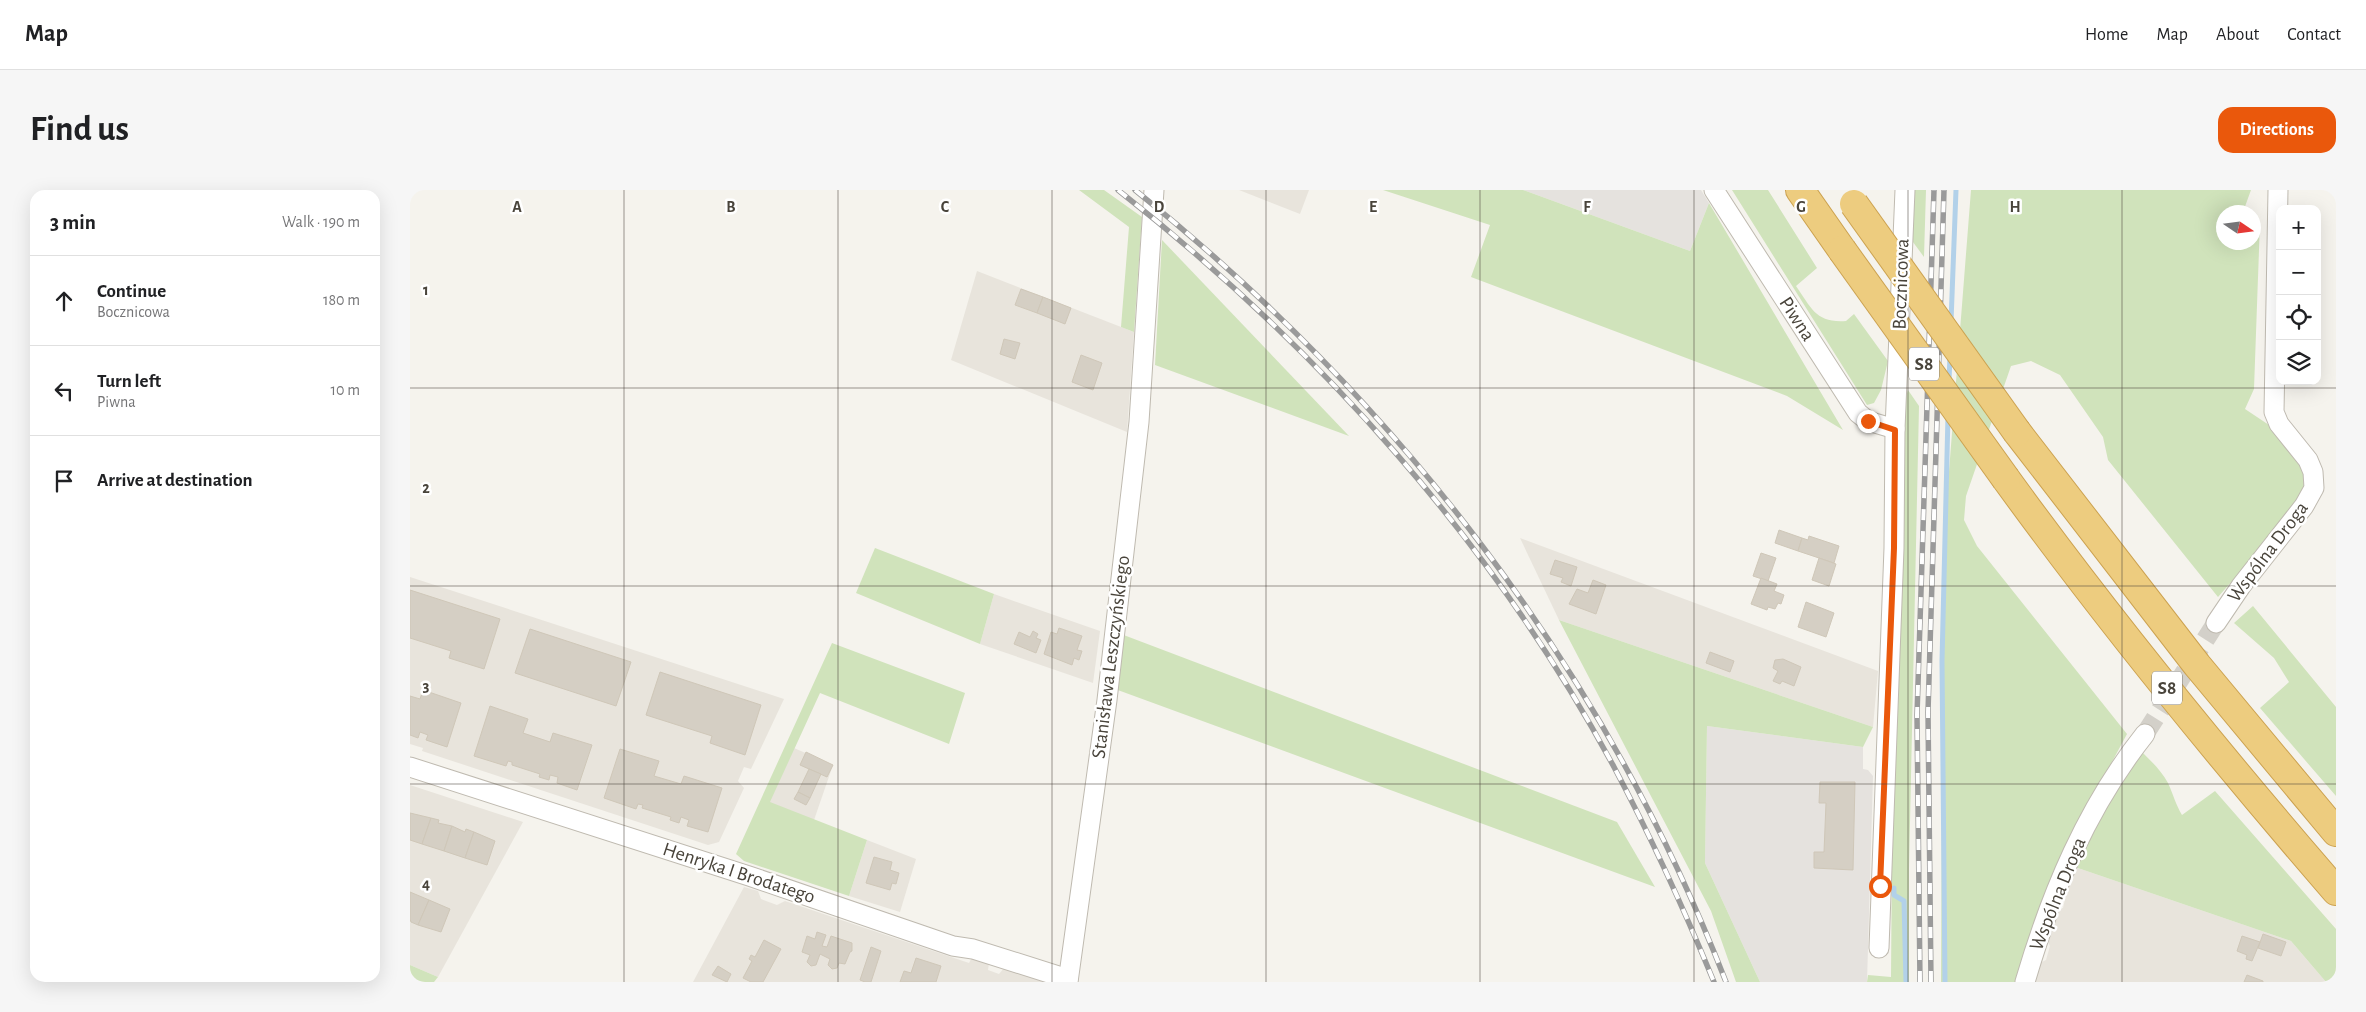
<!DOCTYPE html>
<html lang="en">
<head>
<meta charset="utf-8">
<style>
  :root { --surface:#fff; --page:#f6f6f6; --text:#202124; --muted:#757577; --line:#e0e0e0; --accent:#ea580c }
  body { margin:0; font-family:"Alegreya Sans",sans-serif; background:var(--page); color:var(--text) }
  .controls { position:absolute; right:15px; top:15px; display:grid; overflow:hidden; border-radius:10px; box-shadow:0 5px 20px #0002 }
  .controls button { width:45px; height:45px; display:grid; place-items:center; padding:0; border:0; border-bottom:1px solid var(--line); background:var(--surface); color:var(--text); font:25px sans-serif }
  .compass { position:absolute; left:1806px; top:15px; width:45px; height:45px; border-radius:50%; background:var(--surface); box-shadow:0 5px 20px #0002; rotate:103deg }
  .stop { position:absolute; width:15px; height:15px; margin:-11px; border:4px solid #ea580c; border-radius:50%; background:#fff }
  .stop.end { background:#ea580c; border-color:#fff; box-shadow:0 1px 5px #0008 }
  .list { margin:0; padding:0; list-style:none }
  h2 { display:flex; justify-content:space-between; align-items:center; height:65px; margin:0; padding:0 20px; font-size:21px }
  h2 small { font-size:16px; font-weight:400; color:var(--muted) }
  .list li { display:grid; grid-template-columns:32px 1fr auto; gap:15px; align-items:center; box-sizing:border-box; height:90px; padding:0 20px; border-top:1px solid var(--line) }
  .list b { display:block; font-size:19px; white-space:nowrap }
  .list p { margin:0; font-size:16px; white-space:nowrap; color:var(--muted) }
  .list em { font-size:16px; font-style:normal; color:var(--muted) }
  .icon { flex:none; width:28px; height:28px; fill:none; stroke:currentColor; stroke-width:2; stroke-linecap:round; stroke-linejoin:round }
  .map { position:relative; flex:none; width:1926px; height:792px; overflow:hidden; border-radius:15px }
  header { display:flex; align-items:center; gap:30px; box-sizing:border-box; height:70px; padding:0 25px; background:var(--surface); border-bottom:1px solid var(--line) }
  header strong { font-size:24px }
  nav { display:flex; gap:28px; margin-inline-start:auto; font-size:18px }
  .intro { display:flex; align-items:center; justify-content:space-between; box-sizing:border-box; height:120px; padding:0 30px }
  h1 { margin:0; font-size:35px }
  .button { padding:12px 22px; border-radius:15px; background:var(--accent); color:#fff; font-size:18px; font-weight:700 }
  main { display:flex; gap:30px; padding:0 30px }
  aside { flex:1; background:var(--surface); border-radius:15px; box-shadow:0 5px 20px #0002 }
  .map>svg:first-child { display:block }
</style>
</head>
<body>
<header>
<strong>Map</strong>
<nav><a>Home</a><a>Map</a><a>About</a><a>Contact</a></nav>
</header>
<div class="intro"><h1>Find us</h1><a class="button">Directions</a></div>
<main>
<aside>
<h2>3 min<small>Walk · 190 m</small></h2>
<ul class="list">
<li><svg class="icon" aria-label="ahead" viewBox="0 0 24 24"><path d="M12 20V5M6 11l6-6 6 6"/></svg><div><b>Continue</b><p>Bocznicowa</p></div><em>180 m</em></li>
<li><svg class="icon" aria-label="left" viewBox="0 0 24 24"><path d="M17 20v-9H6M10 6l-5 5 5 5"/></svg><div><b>Turn left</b><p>Piwna</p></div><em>10 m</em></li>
<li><svg class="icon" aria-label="arrive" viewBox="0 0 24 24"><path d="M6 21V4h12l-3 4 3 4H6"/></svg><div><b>Arrive at destination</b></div></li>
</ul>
</aside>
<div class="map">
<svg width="1926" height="792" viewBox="0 0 1926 792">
  <rect width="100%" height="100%" fill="#f5f3ed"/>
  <!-- residential -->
  <g fill="#e8e4dc">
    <path d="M829,0H899L890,24Z"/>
    <path d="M567,81L724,142L717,242L541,170Z"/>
    <path d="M1110,348L1468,481L1463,537L1149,430Z"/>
    <path d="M0,387L374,509L341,579L334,577L328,591L334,598L309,652L298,655L12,561L13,558L0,554Z"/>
    <path d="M584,404L690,441L683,493L570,454Z"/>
    <path d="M384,558L423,575L404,630L359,613Z"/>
    <path d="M0,595L113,632L28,787L0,775Z"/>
    <path d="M457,650L506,669L490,722L439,706Z"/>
    <path d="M1662,676L1881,751L1916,792H1624L1630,773L1636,770L1640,756L1637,750L1648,719L1653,718L1656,705L1653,701Z"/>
    <path d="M334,697L348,701L351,709L367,715L375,711L559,773L562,767L579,773L578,780L589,784L594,778L634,792H283Z"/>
  </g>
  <!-- industrial -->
  <g fill="#e5e2de">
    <path d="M1113,0H1291L1299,13L1280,61Z"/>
    <path d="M1297,536L1453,557V579L1458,580L1463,586L1457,792H1350L1295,673Z"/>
  </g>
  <!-- green -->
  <g fill="#d0e3bb">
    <path d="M669,0H694L732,27L724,142L711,137L719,37Z"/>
    <path d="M973,0H1113L1280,61L1299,13L1433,240L1377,206L1061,87L1080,35Z"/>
    <path d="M1322,0H1358L1407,78L1386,96C1402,119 1406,133 1436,131L1444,124L1478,171L1471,200L1464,213L1457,215Z"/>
    <path d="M1501,0H1516L1514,67L1500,48Z"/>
    <path d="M1561,0H1841L1833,22H1814V52H1844V28L1850,32L1844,199L1835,219L1865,239L1885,264L1895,282L1894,301L1868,339L1808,407L1698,270L1693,247L1650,185L1621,171L1601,176L1556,306L1554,330L1567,356L1717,544L1682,609L1608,792H1531L1533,358Z"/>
    <path d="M752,50L939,246L745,175Z"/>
    <path d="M1498,200L1509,216L1499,679V792H1457L1458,785L1481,787L1483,538L1494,213Z"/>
    <path d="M465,358L584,404L570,454L446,403Z"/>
    <path d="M1843,416L1926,517V606L1850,518L1879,492L1864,468L1824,433Z"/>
    <path d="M1149,430L1463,537L1453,557L1297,536L1295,673L1350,792H1326L1301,721Z"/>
    <path d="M711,444L1207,632L1245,697L705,499Z"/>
    <path d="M422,453L555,503L539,554L410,503L360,612L457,650L439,706L334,671L326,664Z"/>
    <path d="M1730,560C1740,570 1751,580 1758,593C1763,604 1766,615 1772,625L1805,601L1926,739V792H1916L1881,751L1662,676Z"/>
    <path d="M0,775L28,787L24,792H0Z"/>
  </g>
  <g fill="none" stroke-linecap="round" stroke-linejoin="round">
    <!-- stream -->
    <g stroke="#b2d1e9" stroke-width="5">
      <path d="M1541,132L1546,0"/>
      <path d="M1539,192L1540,165"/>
      <path d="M1484,698V705L1494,711L1496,792"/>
      <path d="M1535,792L1532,471L1538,225"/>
    </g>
  </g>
  <!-- building -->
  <g fill="#d5cfc4" stroke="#cfc7b8">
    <path d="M611,99L633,107L627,123L605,115Z"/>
    <path d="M633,107L661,118L655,134L627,123Z"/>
    <path d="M594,149L610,153L605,169L590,164Z"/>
    <path d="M671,165L692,173L683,200L662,192Z"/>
    <path d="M1369,340L1392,348L1388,361L1365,353Z"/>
    <path d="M1399,346L1429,356L1424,373L1388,361L1392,348L1398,350Z"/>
    <path d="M1351,363L1366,368L1358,391L1343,386Z"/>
    <path d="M1409,368L1426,374L1419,396L1402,390Z"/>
    <path d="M1145,370L1167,377L1161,396L1151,392L1153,388L1140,384Z"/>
    <path d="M1351,388L1367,394L1364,401L1374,405L1371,414L1368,413L1365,419L1358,417L1357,420L1341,414Z"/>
    <path d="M1183,390L1196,395L1186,424L1159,414L1167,399L1178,403Z"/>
    <path d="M0,400L90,429L74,479L39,468L41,461L0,448Z"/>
    <path d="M1396,412L1424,423L1416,447L1388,437Z"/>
    <path d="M649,438L672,446L667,460L672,461L669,470L664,468L662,475L634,464L641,442L647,444Z"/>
    <path d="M120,439L221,472L206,516L105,483Z"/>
    <path d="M623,441L628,444L626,448L631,450L626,463L604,454L609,442L620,447Z"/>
    <path d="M1300,462L1324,471L1320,482L1296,473Z"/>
    <path d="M1373,469L1391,477L1384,496L1372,491L1370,494L1363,491L1368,481L1363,478L1365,470Z"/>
    <path d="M250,482L351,515L335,565L300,553L302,546L236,525Z"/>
    <path d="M13,500L51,513L37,557L16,550L18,545L10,542L8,548L0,545V506L10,509Z"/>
    <path d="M80,516L118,529L113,543L140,552L143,543L182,555L167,600L147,593L148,587L140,585L139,590L129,587L130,584L102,575V572L98,571L96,576L64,566Z"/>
    <path d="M210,559L249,571L244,586L271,594L274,586L312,598L298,642L277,636L279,630L271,627L269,633L260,630L261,627L232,618L233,615L228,614L226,619L194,608Z"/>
    <path d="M396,562L423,575L417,587L390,575Z"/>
    <path d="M399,579L411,584L400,608L388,602Z"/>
    <path d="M1410,592H1445L1443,680L1404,678V662H1414L1416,613H1409Z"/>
    <path d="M388,602L400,608L396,615L384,609Z"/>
    <path d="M0,623L21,628L12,654L0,650Z"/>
    <path d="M21,628L29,630L28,633L42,636L34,661L12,654Z"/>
    <path d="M42,636L55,642L56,639L64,642L55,668L34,661Z"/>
    <path d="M64,642L85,651L77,675L55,668Z"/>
    <path d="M464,667L482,672L480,680L489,683L486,694L482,693L480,700L456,693Z"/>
    <path d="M0,702L19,710L8,735L1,732L0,729Z"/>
    <path d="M19,710L40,719L31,742L8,735Z"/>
    <path d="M407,742L416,745L412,756L417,757L421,746L442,753V761L440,762L435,774L429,773L427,778L422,779L418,775L420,769L410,764L406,775L401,776L397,772L400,765L392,762L397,746L405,749Z"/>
    <path d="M1853,744L1876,752L1871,766L1848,758Z"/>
    <path d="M1832,746L1850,752L1842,771L1836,769L1837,765L1827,761Z"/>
    <path d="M354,750L371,759L353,792H341L333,788L342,771L339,769L341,765L345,767Z"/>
    <path d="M461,757L471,761L461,792H455L450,790Z"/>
    <path d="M506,768L531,776L526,792H490L494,781L501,783Z"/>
    <path d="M308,776L321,784L317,792L302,785Z"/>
    <path d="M1837,785L1853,791V792H1834Z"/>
  </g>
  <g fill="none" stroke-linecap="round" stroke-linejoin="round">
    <!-- minor-tunnel -->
    <path stroke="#d3d0c9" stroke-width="19" stroke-dasharray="19 9" stroke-linecap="butt" d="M1735,544L1806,433"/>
    <defs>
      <g id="minor">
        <path d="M1304,0L1448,223L1458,231L1485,239"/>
        <path d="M1806,433L1831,396L1894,316L1904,298L1903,282L1898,270L1869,234L1864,222L1868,0"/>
        <path d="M0,577L339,686L543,756L563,759L658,789"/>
        <path d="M1469,758L1484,358L1485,239L1495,0"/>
        <path d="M658,792L697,510L729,232L744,0"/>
        <path d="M1615,792C1641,703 1677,617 1735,544"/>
      </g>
      <g id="motorway">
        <path d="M1390,0L1432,60"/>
        <path d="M1607,242L1787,475L1926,642"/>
        <path d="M1596,289C1699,431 1811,568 1926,701"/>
      </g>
    </defs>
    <!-- minor casing -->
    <use href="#minor" stroke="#bfbab0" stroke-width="21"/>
    <!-- motorway casing -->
    <use href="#motorway" stroke="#cca250" stroke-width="30"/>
    <!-- minor -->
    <use href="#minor" stroke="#fff" stroke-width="19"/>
    <!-- motorway -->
    <use href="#motorway" stroke="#edcc7f" stroke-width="28"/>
    <defs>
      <g id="rail">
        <path d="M708,0C909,158 1083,352 1204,577C1241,647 1274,719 1304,792"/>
        <path d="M725,0C987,210 1194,478 1316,792"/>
        <path d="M1510,792L1507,525L1524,0"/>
        <path d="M1521,792L1518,522L1534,0"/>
      </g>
    </defs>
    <!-- rail casing -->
    <use href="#rail" stroke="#9a9a9a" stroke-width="5.5"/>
    <!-- rail -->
    <use href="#rail" stroke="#fff" stroke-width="4" stroke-dasharray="11" stroke-linecap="butt"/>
    <defs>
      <g id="motorway-bridge">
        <path d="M1444,14L1607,242"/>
        <path d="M1432,60L1596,289"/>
      </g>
    </defs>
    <!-- motorway-bridge casing -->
    <use href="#motorway-bridge" stroke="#cca250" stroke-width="30" stroke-linecap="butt"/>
    <!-- motorway-bridge -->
    <use href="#motorway-bridge" stroke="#edcc7f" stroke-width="28"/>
  </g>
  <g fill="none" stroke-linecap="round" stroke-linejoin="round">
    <!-- route -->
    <path stroke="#ea580c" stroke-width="6" d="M1458,231L1485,240L1484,358L1470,696"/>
  </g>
  <!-- grid -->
  <path fill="none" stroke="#49443b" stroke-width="1" stroke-opacity="0.55" d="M214,0V792M428,0V792M642,0V792M856,0V792M1070,0V792M1284,0V792M1498,0V792M1712,0V792M0,198H1926M0,396H1926M0,594H1926"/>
  <g text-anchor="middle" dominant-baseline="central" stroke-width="5" stroke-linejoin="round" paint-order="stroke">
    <!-- shield labels -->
    <g fill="#fff" stroke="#807c76" stroke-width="1">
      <rect x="1499" y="157.5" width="30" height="33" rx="4"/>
      <rect x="1742" y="481.5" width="30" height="33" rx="4"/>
    </g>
    <g font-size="19" font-weight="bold" fill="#49443b">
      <text x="1514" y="174">S8</text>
      <text x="1757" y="498">S8</text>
    </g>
    <!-- street labels -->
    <g font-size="20" fill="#49443b" stroke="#fff">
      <text transform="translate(1491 94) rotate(-88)">Bocznicowa</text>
      <text transform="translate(1387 129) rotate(57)">Piwna</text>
      <text transform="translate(1858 362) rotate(-53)">Wspólna Droga</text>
      <text transform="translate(701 467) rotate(-83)">Stanisława Leszczyńskiego</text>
      <text transform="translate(329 683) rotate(18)">Henryka I Brodatego</text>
      <text transform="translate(1648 704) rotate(-68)">Wspólna Droga</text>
    </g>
  </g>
  <g font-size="16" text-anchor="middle" font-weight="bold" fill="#49443b" stroke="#fff" stroke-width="5" stroke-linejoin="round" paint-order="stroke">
    <text x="107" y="22">A</text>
    <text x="321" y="22">B</text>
    <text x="535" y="22">C</text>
    <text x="749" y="22">D</text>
    <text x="963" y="22">E</text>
    <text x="1177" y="22">F</text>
    <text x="1391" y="22">G</text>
    <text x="1605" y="22">H</text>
    <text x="16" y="105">1</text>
    <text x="16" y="303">2</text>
    <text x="16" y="501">3</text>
    <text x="16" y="699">4</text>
  </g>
</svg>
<div class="controls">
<button>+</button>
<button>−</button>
<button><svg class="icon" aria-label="locate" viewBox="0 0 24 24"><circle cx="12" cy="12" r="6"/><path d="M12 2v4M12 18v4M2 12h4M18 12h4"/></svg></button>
<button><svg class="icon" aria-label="layers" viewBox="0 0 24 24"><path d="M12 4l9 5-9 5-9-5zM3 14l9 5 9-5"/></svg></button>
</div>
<svg class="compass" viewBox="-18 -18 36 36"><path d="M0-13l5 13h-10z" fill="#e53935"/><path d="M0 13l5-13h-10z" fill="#757577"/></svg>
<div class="stop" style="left:1470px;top:696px"></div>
<div class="stop end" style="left:1458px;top:231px"></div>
</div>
</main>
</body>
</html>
